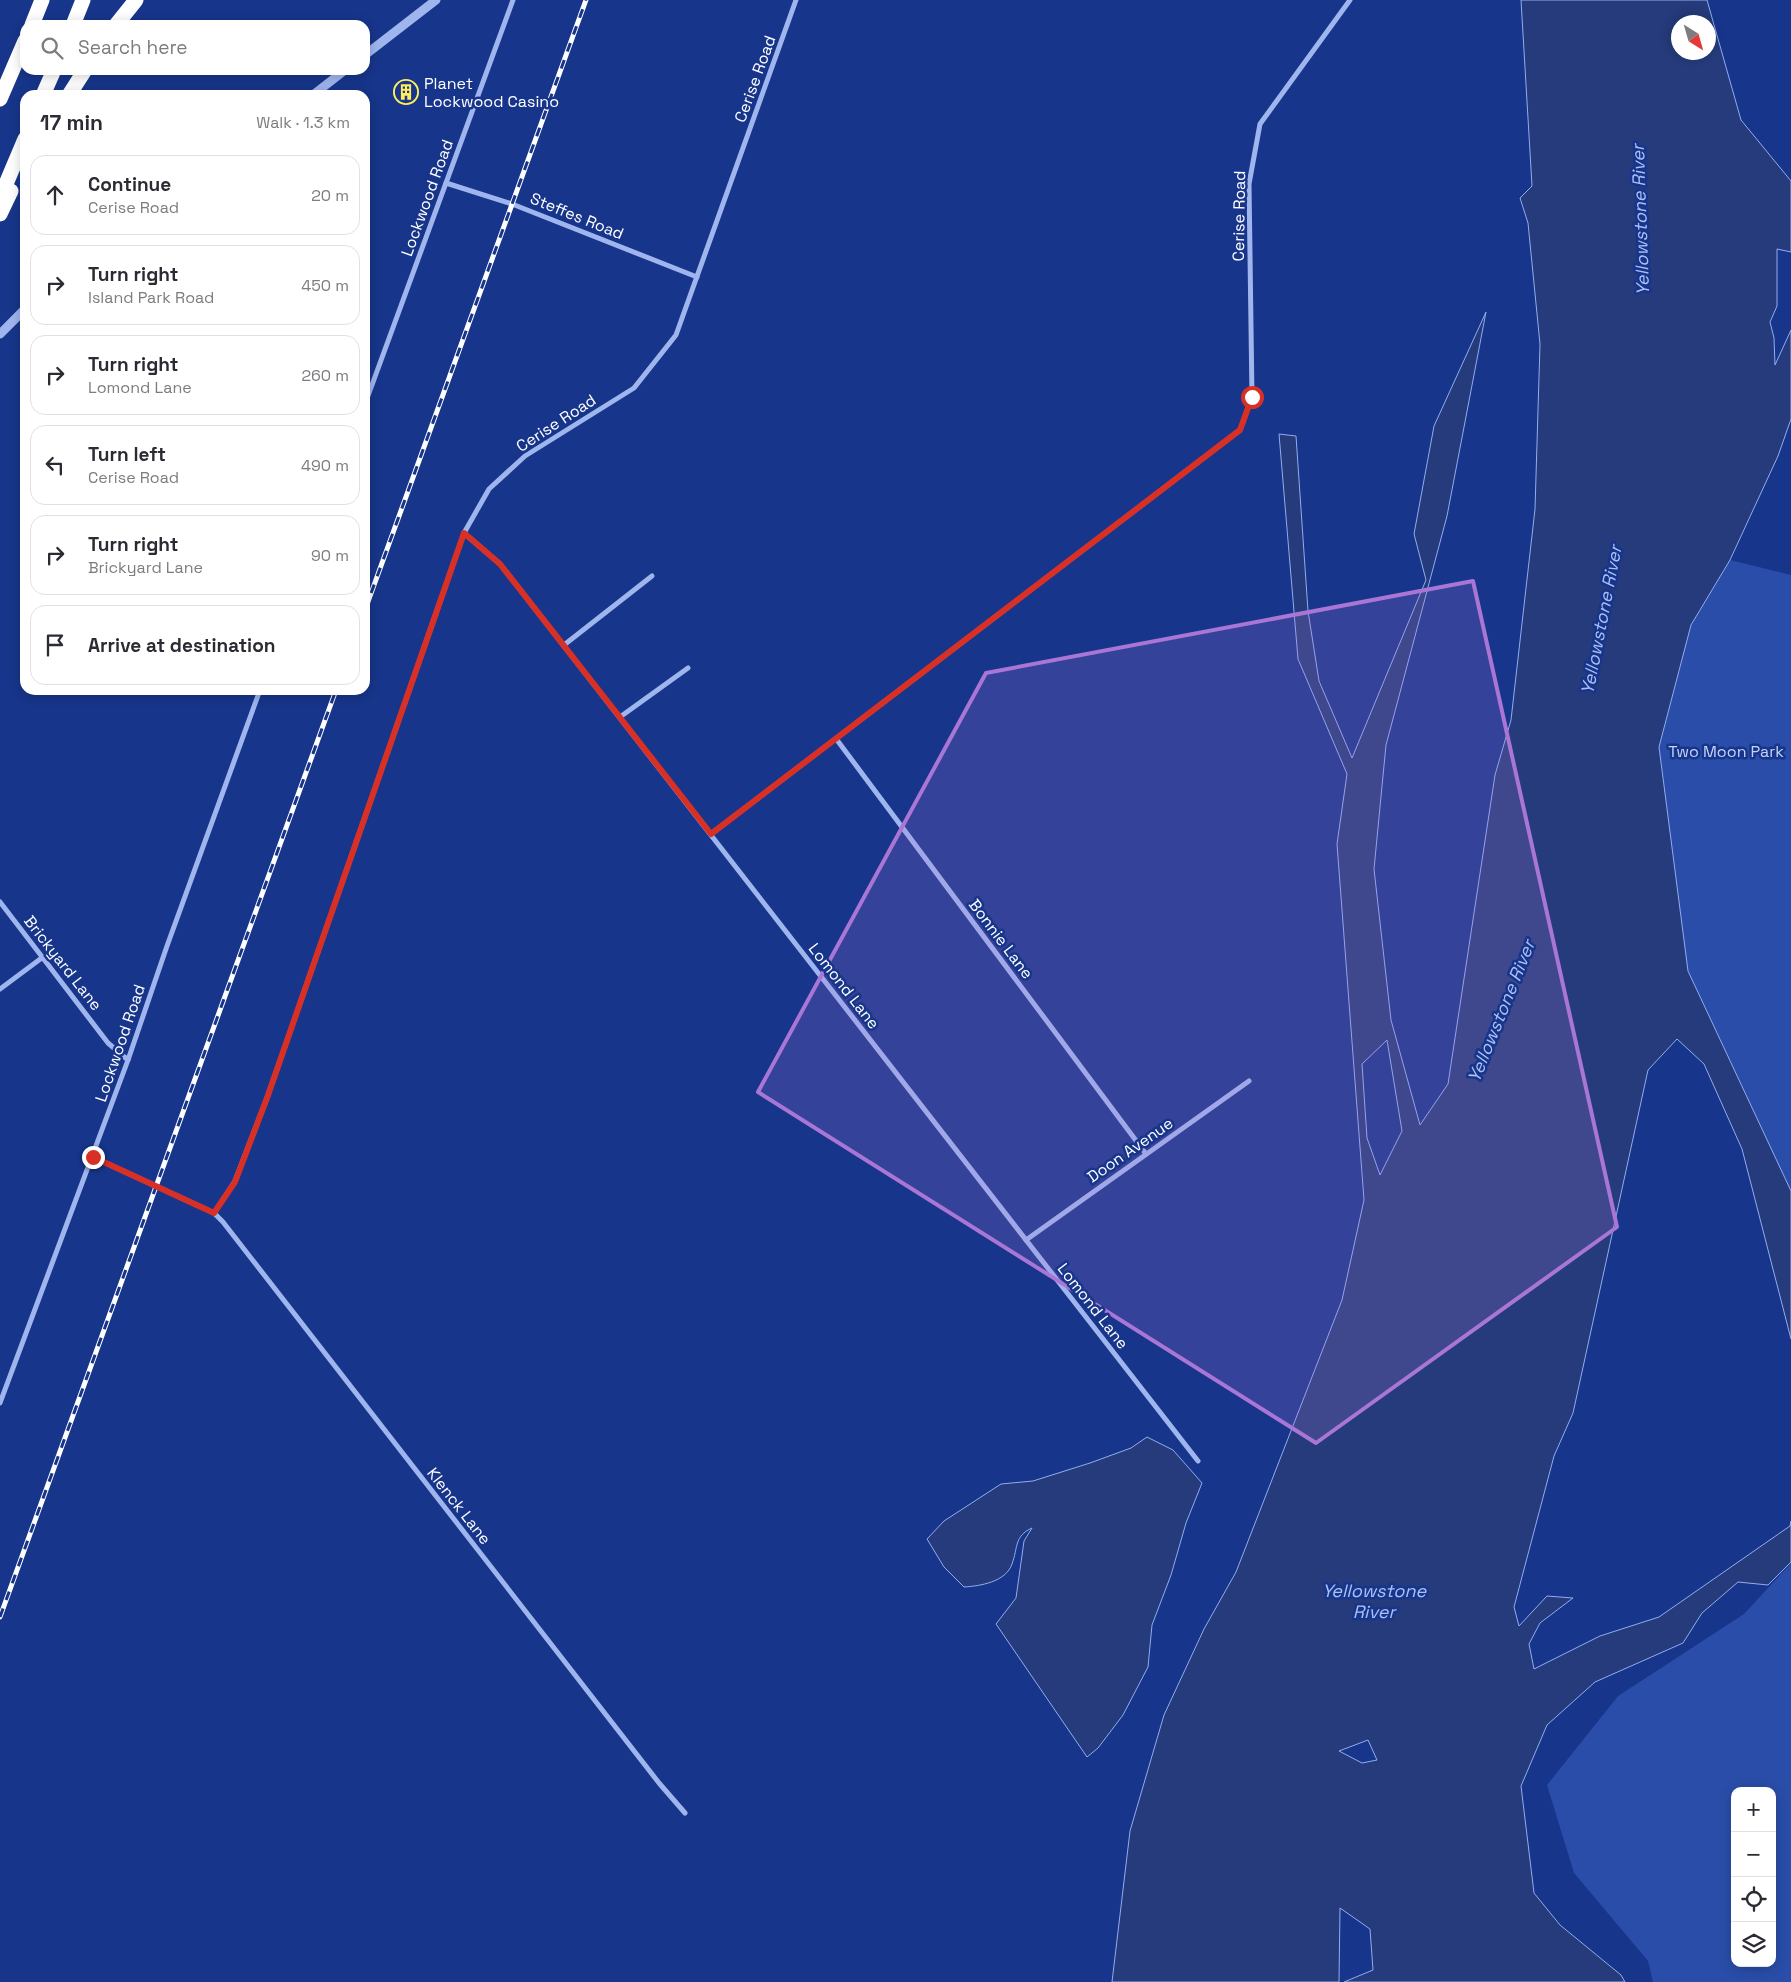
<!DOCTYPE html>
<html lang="en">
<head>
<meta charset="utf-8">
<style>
  :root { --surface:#fff; --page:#f7f7f7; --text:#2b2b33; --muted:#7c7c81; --line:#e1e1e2 }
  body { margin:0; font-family:"Space Grotesk",sans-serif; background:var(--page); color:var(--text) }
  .controls { position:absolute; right:15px; bottom:15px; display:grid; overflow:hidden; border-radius:10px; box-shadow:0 2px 12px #0003 }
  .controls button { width:45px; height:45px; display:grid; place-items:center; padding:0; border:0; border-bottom:1px solid var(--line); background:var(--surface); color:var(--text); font:25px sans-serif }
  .compass { position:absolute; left:1671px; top:15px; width:45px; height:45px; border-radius:50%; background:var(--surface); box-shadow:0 2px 12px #0003; rotate:143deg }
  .stop { position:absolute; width:15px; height:15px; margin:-11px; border:4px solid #d93025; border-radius:50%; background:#fff }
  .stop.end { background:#d93025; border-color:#fff; box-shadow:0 1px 5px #0008 }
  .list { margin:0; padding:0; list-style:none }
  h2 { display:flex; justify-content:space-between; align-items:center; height:65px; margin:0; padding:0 20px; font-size:21px }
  h2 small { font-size:16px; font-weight:400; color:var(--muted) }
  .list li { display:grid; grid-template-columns:32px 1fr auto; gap:15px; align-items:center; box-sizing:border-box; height:80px; margin:0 10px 10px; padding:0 10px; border:1px solid var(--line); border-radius:15px }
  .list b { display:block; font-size:19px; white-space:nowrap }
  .list p { margin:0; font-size:16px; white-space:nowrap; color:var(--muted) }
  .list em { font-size:16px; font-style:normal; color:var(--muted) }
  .icon { flex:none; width:28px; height:28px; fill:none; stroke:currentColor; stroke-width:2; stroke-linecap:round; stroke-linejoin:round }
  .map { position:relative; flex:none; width:1791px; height:1982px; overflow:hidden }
  .search { position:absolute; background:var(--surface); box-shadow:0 2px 12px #0003; left:20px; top:20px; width:350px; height:55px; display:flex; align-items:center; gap:12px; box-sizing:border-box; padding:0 18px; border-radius:15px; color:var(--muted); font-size:19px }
  .panel { position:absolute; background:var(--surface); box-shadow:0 2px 12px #0003; left:20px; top:90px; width:350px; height:605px; border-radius:15px }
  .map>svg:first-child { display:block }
</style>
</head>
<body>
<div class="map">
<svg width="1791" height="1982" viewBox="0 0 1791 1982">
  <rect width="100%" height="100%" fill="#17358a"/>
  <!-- green -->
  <g fill="#294da8" fill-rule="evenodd">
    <path d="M1730,560L1791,575V1191L1688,971L1659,747L1691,625Z"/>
    <path d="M1791,1563V1982H1653L1648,1961L1574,1873L1547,1785L1618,1696L1744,1614ZM1735,1791H1772V1963H1735Z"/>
  </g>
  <!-- water -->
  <g fill="#253b7b" stroke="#92adf1" fill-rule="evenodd">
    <path d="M1521,0H1707L1741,120L1791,181V252L1777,249V306L1770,322L1774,338L1775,365L1791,330V419L1778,456L1730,560L1691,625L1659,747L1688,971L1791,1191V1339L1742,1149L1704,1064L1677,1039L1648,1070L1573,1413L1554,1456L1514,1607L1519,1626L1547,1596L1573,1598L1540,1623L1529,1644L1534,1669L1600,1636L1659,1617L1790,1526L1791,1521V1562L1768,1585L1738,1582L1702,1613L1683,1643L1595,1682L1547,1725L1521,1786L1534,1893L1560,1925L1621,1975L1625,1982H1344L1373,1970L1370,1929L1340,1908L1339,1982H1112L1130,1831L1164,1715L1204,1629L1236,1572L1342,1300L1364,1200L1337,844L1347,774L1298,659L1279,434L1296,436L1308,611L1319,681L1352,758L1426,580L1414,534L1434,426L1486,312L1447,516L1386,745L1374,869L1391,1020L1420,1125L1448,1084L1495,775L1511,720L1535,509L1540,344L1528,223L1520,198L1532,186ZM1678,22H1708V52H1678ZM1387,1040L1402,1131L1380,1175L1367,1138L1362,1064ZM1368,1740L1377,1760L1362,1763L1339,1751Z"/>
    <path d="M1147,1437L1173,1450L1202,1483L1186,1523L1171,1575L1152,1625L1148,1667L1123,1715L1098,1748L1087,1757L996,1624L1016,1598L1024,1541L1032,1528C1014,1536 1018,1548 1012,1564C1006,1582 980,1586 964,1587L944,1567L927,1539L944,1521L1001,1484L1033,1481L1090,1463L1131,1448Z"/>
  </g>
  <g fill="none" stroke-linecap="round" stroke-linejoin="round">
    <!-- minor -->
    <g stroke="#9fb5ee" stroke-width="5">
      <path d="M446,183L512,204L697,277"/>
      <path d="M365,404L513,0"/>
      <path d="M464,533L500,564L1198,1461"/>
      <path d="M564,645L652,576"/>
      <path d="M620,717L688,668"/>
      <path d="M837,740L1146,1154"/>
      <path d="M711,834L1240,430L1252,397L1249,184L1260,124L1350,0"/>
      <path d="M0,902L108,1043L128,1060"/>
      <path d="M0,989L43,957"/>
      <path d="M93,1157L214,1213L223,1222L659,1783L685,1813"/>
      <path d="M214,1213L235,1181L267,1098L464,533L489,489L525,456L634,388L676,335L796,0"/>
      <path d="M1026,1240L1249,1081"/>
      <path d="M0,1403L128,1060L167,946L260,690"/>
    </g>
    <!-- tertiary -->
    <g stroke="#9fb5ee" stroke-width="9">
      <path d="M365,55L436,0"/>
      <path d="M313,95L345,70"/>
      <path d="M0,334L25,309"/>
    </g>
    <!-- motorway -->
    <g stroke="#fff" stroke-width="15">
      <path d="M32,25L42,0"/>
      <path d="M73,25L83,0"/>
      <path d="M116,25L136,0"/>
      <path d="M43,95L54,70"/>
      <path d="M69,95L85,70"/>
      <path d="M0,99L25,41"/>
      <path d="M0,198L25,139"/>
      <path d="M0,214L11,191"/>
    </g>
    <defs>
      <g id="rail">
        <path d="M365,610L586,0"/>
        <path d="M0,1617L336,690"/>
      </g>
    </defs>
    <!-- rail casing -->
    <use href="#rail" stroke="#fff" stroke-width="5"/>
    <!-- rail -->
    <use href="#rail" stroke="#17358a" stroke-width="3" stroke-dasharray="9" stroke-linecap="butt"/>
  </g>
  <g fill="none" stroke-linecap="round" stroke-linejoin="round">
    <!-- route -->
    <path stroke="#d93025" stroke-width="6" d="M93,1157L214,1213L235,1182L267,1098L464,533L500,564L711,834L1240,430L1252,397"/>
  </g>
  <!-- marked area -->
  <path fill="#a976d5" fill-opacity="0.2" stroke="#a976d5" stroke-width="4" stroke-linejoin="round" d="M1473,581L1617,1227L1316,1443L758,1092L986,673Z"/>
  <!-- icons -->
  <defs>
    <symbol id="building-ring" viewBox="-11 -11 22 22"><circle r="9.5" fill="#17358a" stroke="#ffed5d" stroke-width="1.5"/><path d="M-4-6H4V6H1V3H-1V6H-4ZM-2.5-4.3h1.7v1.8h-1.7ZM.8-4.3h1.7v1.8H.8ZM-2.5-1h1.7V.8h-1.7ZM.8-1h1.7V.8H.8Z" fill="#ffed5d"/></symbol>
  </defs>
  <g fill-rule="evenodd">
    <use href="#building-ring" x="392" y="78" width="28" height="28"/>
  </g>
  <g text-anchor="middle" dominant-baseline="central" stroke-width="5" stroke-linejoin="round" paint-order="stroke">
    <!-- street labels -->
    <g font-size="16" fill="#fff" stroke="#17358a">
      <text transform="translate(755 79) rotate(-70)">Cerise Road</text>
      <text transform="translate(427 198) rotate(-70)">Lockwood Road</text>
      <text transform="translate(577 216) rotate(22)">Steffes Road</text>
      <text transform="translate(1239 216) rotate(-89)">Cerise Road</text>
      <text transform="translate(556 423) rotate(-33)">Cerise Road</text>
      <text transform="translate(1001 939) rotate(53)">Bonnie Lane</text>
      <text transform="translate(63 963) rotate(52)">Brickyard Lane</text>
      <text transform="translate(844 986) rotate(52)">Lomond Lane</text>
      <text transform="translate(120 1043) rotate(-71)">Lockwood Road</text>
      <text transform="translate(1130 1150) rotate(-35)">Doon Avenue</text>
      <text transform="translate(1093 1306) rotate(52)">Lomond Lane</text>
      <text transform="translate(459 1506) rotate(52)">Klenck Lane</text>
    </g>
    <!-- poi labels -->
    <g font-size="16" fill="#fff" stroke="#17358a" text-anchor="start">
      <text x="424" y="83">Planet<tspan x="424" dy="18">Lockwood Casino</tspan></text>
    </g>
    <!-- park labels -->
    <g font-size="16" fill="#c5d4fa" stroke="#17358a">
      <text x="1726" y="751">Two Moon Park</text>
    </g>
    <!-- water labels -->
    <g font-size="18" font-style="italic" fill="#abc0f6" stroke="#17358a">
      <text transform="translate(1640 220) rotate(-92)">Yellowstone River</text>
      <text transform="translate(1601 620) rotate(-79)">Yellowstone River</text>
      <text transform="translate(1501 1011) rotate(-68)">Yellowstone River</text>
      <text x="1374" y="1590">Yellowstone<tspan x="1374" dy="21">River</tspan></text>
    </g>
  </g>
</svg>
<div class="controls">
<button>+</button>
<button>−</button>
<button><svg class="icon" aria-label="locate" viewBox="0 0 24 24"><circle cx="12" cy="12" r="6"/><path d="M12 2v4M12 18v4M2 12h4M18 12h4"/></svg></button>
<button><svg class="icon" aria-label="layers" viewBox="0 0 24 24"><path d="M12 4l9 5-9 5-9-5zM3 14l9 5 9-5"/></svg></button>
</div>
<svg class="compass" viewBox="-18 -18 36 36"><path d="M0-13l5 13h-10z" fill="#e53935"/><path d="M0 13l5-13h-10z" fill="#7c7c81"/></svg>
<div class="stop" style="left:1252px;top:397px"></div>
<div class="stop end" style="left:93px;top:1157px"></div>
<div class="search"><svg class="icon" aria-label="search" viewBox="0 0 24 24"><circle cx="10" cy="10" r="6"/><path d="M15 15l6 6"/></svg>Search here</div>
<section class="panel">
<h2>17 min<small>Walk · 1.3 km</small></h2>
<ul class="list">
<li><svg class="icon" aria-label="ahead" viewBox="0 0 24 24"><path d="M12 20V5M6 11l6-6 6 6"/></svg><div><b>Continue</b><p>Cerise Road</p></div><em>20 m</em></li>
<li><svg class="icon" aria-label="right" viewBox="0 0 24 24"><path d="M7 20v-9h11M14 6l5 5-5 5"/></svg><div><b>Turn right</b><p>Island Park Road</p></div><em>450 m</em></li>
<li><svg class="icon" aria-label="right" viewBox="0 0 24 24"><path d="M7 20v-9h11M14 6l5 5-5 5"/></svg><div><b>Turn right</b><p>Lomond Lane</p></div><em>260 m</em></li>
<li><svg class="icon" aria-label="left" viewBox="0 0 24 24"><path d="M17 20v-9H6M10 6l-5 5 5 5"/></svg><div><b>Turn left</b><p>Cerise Road</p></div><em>490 m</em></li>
<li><svg class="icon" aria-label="right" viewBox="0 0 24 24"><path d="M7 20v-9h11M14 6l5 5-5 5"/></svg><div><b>Turn right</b><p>Brickyard Lane</p></div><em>90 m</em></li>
<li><svg class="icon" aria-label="arrive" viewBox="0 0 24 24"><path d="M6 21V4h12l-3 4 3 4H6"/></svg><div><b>Arrive at destination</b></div></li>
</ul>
</section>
</div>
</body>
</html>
